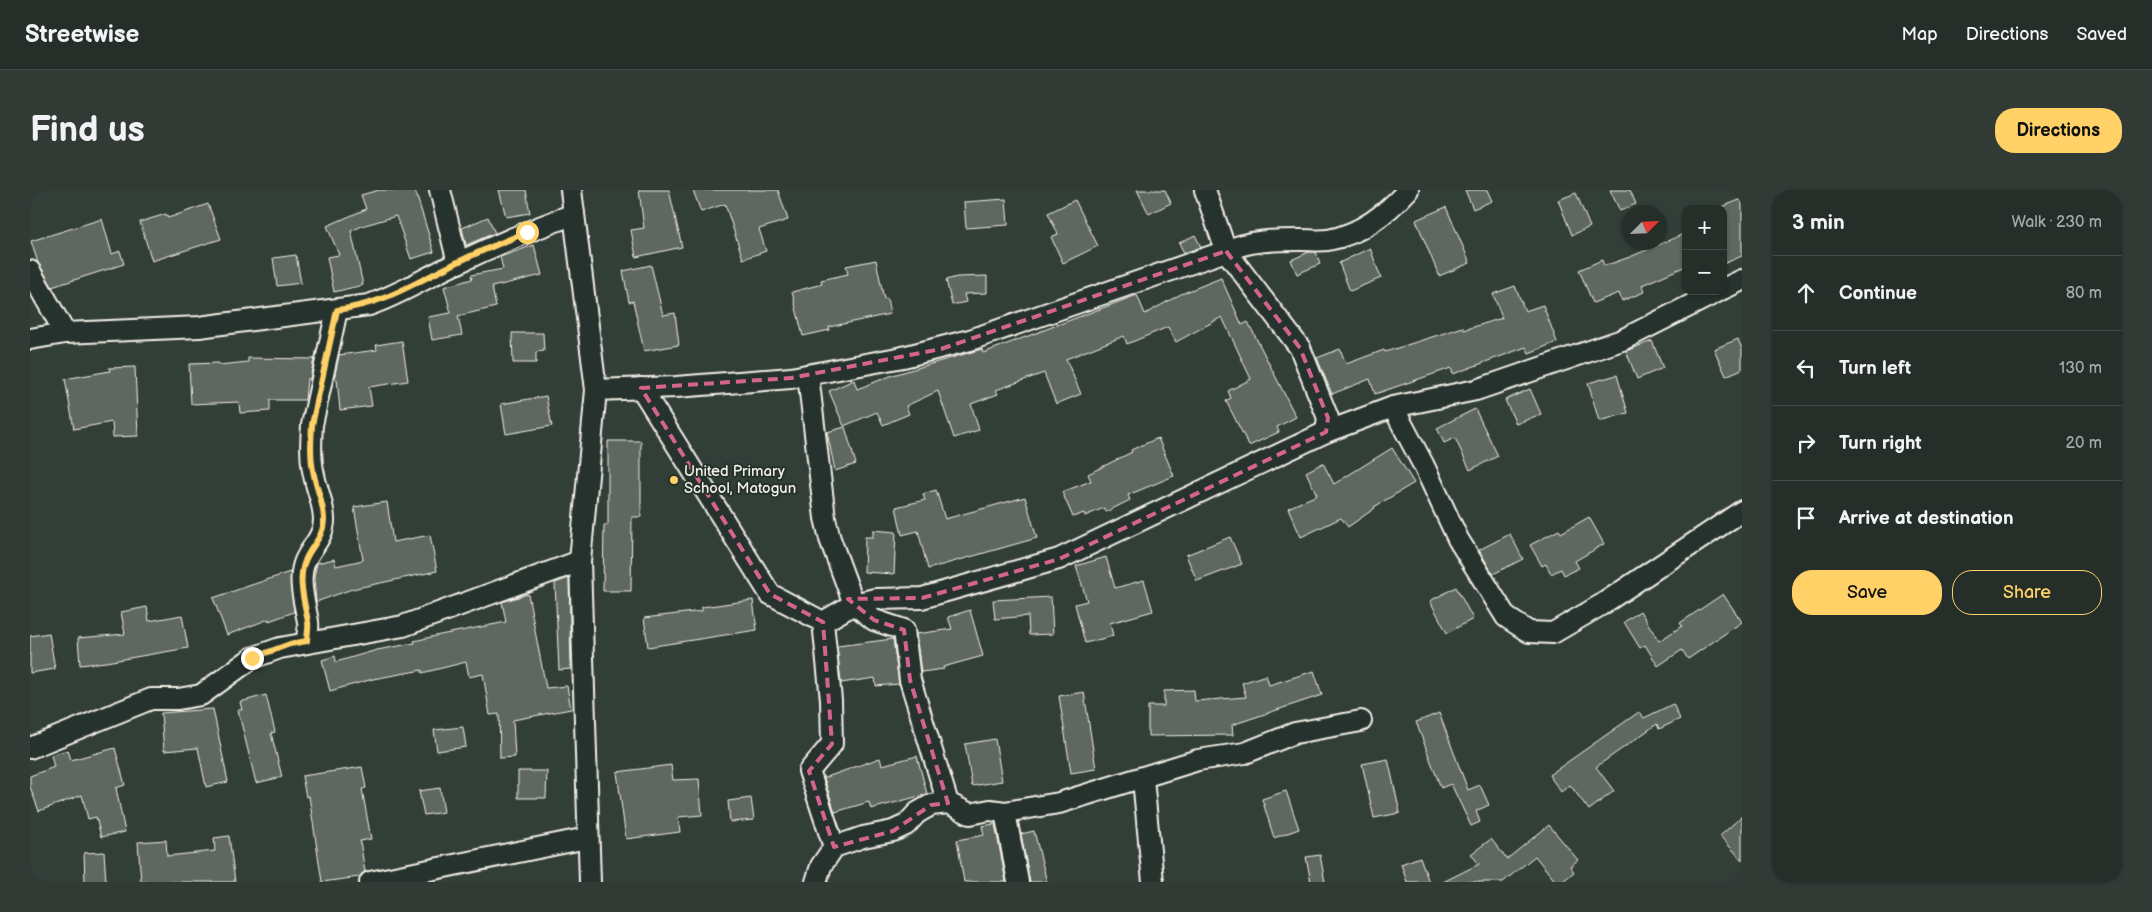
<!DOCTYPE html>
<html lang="en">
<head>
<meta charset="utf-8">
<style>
  :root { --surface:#262e2a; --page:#323a36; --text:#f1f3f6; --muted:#a4a8a8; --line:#424a47; --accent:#ffd166 }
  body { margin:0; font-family:"Balsamiq Sans",sans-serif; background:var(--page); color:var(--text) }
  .controls { position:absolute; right:15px; top:15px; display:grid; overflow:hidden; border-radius:10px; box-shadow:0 1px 4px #0004 }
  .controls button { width:45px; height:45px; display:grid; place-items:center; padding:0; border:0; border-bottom:1px solid var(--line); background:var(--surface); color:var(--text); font:25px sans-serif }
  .compass { position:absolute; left:1592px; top:15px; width:45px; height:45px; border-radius:50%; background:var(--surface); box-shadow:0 1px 4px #0004; rotate:66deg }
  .stop { position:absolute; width:15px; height:15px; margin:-11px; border:4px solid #ffd166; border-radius:50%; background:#fff }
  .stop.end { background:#ffd166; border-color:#fff; box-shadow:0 1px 5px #0008 }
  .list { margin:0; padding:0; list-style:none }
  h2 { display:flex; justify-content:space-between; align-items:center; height:65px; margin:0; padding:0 20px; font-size:21px }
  h2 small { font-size:16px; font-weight:400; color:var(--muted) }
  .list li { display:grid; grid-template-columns:32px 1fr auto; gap:15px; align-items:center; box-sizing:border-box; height:75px; padding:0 20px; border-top:1px solid var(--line) }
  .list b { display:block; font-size:19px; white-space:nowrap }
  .list em { font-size:16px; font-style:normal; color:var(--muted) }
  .actions { display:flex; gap:10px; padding:15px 20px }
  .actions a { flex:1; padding:11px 0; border:1px solid var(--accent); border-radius:20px; text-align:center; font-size:18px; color:var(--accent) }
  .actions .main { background:var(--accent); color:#111 }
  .icon { flex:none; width:28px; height:28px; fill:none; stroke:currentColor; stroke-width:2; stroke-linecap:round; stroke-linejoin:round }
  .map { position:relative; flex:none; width:1712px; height:692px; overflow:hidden; border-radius:20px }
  header { display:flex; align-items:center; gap:30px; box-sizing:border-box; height:70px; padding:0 25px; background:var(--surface); border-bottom:1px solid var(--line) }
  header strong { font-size:24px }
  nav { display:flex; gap:28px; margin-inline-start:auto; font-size:18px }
  .intro { display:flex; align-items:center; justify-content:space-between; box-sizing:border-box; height:120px; padding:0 30px }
  h1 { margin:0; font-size:35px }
  .button { padding:12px 22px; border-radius:20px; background:var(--accent); color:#111; font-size:18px; font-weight:700 }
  main { display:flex; gap:30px; padding:0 30px }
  aside { flex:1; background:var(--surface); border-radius:20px; box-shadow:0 1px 4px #0004 }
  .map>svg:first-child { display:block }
</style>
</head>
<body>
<header>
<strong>Streetwise</strong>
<nav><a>Map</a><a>Directions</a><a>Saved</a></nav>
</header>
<div class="intro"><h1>Find us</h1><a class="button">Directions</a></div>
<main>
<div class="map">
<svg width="1712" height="692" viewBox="0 0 1712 692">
  <rect width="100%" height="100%" fill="#323e38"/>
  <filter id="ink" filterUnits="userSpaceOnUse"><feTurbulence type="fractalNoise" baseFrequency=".02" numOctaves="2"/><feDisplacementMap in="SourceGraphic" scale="10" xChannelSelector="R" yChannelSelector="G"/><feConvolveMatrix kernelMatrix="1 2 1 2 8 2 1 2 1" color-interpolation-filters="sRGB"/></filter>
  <g filter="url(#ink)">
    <!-- building -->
    <g fill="#5f6861" stroke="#f4f1e8">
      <path d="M349,0H385L404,62L381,69L366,26L332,36L321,41L333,95L304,102L297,67L309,65L297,36L336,19L331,5Z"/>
      <path d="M469,0H496L500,23L476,27Z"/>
      <path d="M609,0H639L652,57L606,67L601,40L614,38Z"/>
      <path d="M663,0H748L758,30L729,39L736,61L713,69L695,14L671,22Z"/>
      <path d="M1107,0H1135L1141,13L1119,24Z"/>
      <path d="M1435,0H1457L1462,11L1443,19Z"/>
      <path d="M1580,0H1600L1606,14L1590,21Z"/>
      <path d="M1546,3L1560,37L1542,45L1528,10Z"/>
      <path d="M976,9L978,35L936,38L934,12Z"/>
      <path d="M1712,9V66L1693,74V19L1689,18Z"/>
      <path d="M1045,10L1068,56L1033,73L1021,47L1028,44L1018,23Z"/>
      <path d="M178,14L191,49L122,71L110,32L136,24L138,28Z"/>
      <path d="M1416,17L1440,73L1409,86L1386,30Z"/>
      <path d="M458,27L465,43L436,55L432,38Z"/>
      <path d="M72,29L82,64L90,61L94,74L22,97L8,73L1,51Z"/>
      <path d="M1656,43V76L1612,95L1614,102L1592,111L1589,103L1563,113L1549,80L1572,70L1574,76L1600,67Z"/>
      <path d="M1165,45L1171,57L1154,63L1149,53Z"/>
      <path d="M504,55L512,85L462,97L466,117L428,126L432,145L402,150L398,127L421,123L414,97L442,89L441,85L473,79L470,67Z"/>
      <path d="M1340,58L1351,88L1320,101L1309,73Z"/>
      <path d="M1279,62H1286L1290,74L1267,84L1261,70Z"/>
      <path d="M266,65L271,93L247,96L243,68Z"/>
      <path d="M846,70L854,109L857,108L860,124L799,137L800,140L773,146L762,102L792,94L791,90L818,84L816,76Z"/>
      <path d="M621,75L633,125L645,123L649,155L614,161L603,111L599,112L593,81Z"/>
      <path d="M957,86V103L934,104L936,112L922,115L916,90L927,87Z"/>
      <path d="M1191,88L1212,135L1218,132L1266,227L1247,237L1249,242L1219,256L1196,211L1201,208L1198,201L1221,189L1192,127L1146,152L1138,137L1097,154L1094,146L1036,169L1051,204L1026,214L1014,183L966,200L968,204L941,214L949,240L924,248L908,201L876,216L879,224L853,235L847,222L814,236L799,201L824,190L827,199L863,185L952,159L953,163L1107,105L1115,124L1151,104Z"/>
      <path d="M1485,96L1495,121L1513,115L1527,152L1499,163L1496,157L1423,184L1421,178L1345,204L1340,189L1302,204L1287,168L1310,159L1316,174L1354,160L1355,162L1433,137L1434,140L1472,128L1463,104Z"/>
      <path d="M482,143H513L514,161L506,162V173H483Z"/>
      <path d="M1708,149L1712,159V179L1696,186L1684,159Z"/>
      <path d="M372,151L378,191L339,197L342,216L310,220L307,189H304L309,165L347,160L346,155Z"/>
      <path d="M1622,151L1633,178L1607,189L1596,161Z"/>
      <path d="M218,168L284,169L280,189H277L275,210H240V221L210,223L209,212L161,214L159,174L189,173V175L218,172Z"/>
      <path d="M105,177L108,246L83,247L82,232L44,239L35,189L80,181L79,178Z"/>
      <path d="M1587,185L1598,223L1569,231L1558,193Z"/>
      <path d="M1500,199L1511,224L1486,234L1475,210Z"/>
      <path d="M516,206L522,236L476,244L471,214Z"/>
      <path d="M1445,219L1468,266L1440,280L1425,248L1414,253L1407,238Z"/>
      <path d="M815,237L826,274L805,281L797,242Z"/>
      <path d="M1128,248L1144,286L1098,305L1100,310L1076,322L1074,318L1055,326L1054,323L1043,327L1032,302L1061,291L1058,284L1102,262L1101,260Z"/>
      <path d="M578,251H611V327H602L601,401H573L574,335H578Z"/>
      <path d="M1362,258L1384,293L1344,317L1345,318L1318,337L1311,328L1271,347L1258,318L1287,305L1276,282L1293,273L1304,294Z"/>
      <path d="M906,300L915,329L995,307L1007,348L898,379L888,341L872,345L866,317L895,310L893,304Z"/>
      <path d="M357,312L363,352L400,345L407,381L322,399L286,412L284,387L287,373L304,369L306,376L333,370L324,317Z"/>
      <path d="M1559,327L1574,354L1545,371L1549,378L1534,385L1531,379L1521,384L1516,374L1512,376L1500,355L1529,340L1531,343Z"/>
      <path d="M843,340L866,342L864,384L834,382L835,347H843Z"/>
      <path d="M1480,344L1493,369L1463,384L1449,360Z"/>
      <path d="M1200,347L1212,374L1167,391L1156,365Z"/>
      <path d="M1076,367L1085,398L1114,390L1123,421L1080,433L1083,446L1055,453L1045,414L1057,411L1046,376Z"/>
      <path d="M260,382L264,422L239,431V429L197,445L183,408Z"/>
      <path d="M539,388L541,479L529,480L525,393Z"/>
      <path d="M1426,397L1443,429L1417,443L1400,411Z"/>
      <path d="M498,404L516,498L537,496L541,519L483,530L485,567L470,568L469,524L460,525L453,484L439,487L436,472L392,483V480L343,489L300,501L292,470L305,466L306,472L347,460L385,453L384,451L410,445L476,432L472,412Z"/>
      <path d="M1693,404L1712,432L1658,469L1652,460L1628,476L1615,455L1610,458L1594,432L1610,421L1629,451L1652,436L1650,433Z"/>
      <path d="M1021,407L1023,444L999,445L998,426L965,429L963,410Z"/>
      <path d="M723,410L727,440L618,457L614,428L672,421V417Z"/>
      <path d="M117,417L119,431L152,425L158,458L76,472L50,475L48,448L95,444L91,422Z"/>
      <path d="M940,420L953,466L913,477L914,479L891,482L886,444L922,439L918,427Z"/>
      <path d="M19,443L25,479L0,483V446Z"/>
      <path d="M863,449L869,494L846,496L845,488L811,493L807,456Z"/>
      <path d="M1284,481L1292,505L1202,535L1203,545L1118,546V516H1134V501L1164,500L1165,511L1216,507L1212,493L1236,485L1239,495Z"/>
      <path d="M1054,502L1066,579L1041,583L1029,506Z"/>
      <path d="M236,505L245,542L241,543L252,587L226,593L208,520H212L210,512Z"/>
      <path d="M1643,514L1650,529L1629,539L1627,534L1566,577L1584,601L1559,620L1540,595L1531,602L1519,585L1609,522L1614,528Z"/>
      <path d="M183,519L198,592L176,597L168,558L134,561L131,523Z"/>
      <path d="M1409,523L1438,600L1450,595L1459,615L1446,621L1450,632L1441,636L1421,594L1411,598L1386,532Z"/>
      <path d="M433,537L436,557L407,561L404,540Z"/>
      <path d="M965,549L972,591L942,596L935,554Z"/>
      <path d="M85,558L95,595L86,598L95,642L71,647L66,627L58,629L52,605L9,621L0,597V586L24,577L21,565L38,560L41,570Z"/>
      <path d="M887,566L897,604L841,619L839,612L805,622L794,588L850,568L852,575Z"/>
      <path d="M1358,569L1370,623L1344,628L1332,574Z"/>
      <path d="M641,575L643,590L669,589L672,625L648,627L650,642L596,649L587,582Z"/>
      <path d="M332,577L336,598L332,599L341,649L330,651L335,682L329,687L292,692L279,606L276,607L272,586Z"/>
      <path d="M488,581H517L516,608H488Z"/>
      <path d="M410,598L414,622L394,625L389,601Z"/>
      <path d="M1256,601L1269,639L1244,648L1232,609Z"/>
      <path d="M721,608L724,630L700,632L698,611Z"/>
      <path d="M1712,626V670L1690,646Z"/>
      <path d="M965,634L976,692H934L927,650L954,645L952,636Z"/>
      <path d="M1519,635L1548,670L1540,676L1544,682L1532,692H1526L1505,666L1473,692H1413L1449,674L1441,664L1461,649L1477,669Z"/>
      <path d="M1004,641L1017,692H1000L991,644Z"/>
      <path d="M199,646L205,692H111L108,652L136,650L137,666L185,661L184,648Z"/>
      <path d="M74,662L76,692H55L54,663Z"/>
      <path d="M1290,665L1295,692H1281L1276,667Z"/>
      <path d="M1390,667L1399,692H1377L1371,674Z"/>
    </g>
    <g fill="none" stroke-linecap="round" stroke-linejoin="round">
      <defs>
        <g id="minor">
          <path d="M410,0L428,73"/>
          <path d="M541,0L566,200L550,371L560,692"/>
          <path d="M1175,0L1196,61L1270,158L1298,228L1296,242"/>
          <path d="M0,81L35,143"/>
          <path d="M1693,99L1712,90"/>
          <path d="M0,149L35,143L169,137L339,115C369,105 395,88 423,75C463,56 503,39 544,24"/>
          <path d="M778,185L795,328L800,349L824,414L844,430L874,440L880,490L918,613"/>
          <path d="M611,198L740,404L793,432L824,414L845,409L892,408L1029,369L1296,242L1363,217L1446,200L1592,150L1689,101"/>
          <path d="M566,200L646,197L761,188L873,167L940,150L1196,61C1219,50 1246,50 1271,50C1280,50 1289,51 1298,50C1331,44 1356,24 1378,0"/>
          <path d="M1363,217L1394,276L1428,349L1476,427L1499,442L1523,443L1571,415L1712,321"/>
          <path d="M793,432L801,510L802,554L779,581L804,657"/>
          <path d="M277,451C277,445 279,438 278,432C275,413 267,390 275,371C281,357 294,347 294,330C294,314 287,301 284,285C280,269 281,252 282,235L307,120"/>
          <path d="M0,558L121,509H148L171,505L222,468L250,458L373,436L550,371"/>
          <path d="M1113,589L1123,692"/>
          <path d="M975,622L988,692"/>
          <path d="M340,692L557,648"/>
          <path d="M786,692L791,676L804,657L833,647L863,641L876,635L887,623L901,615L918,613L940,624L960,620L975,622L1029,613L1168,570L1215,563L1265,543L1331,531"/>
        </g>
      </defs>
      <!-- minor casing -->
      <use href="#minor" stroke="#f4f1e8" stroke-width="24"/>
      <!-- minor -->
      <use href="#minor" stroke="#26332d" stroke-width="20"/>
    </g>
  </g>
  <g fill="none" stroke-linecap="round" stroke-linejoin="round" filter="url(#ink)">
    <!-- route -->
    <path stroke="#ffd166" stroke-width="6" d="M222,468L260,454L277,451C277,445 279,438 278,432C275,413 267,391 275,371C280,357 294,347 294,330C294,314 287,301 284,285C280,269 281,252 282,235L307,120C353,114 379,96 420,76C445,63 471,53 497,42"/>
  </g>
  <!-- marked area -->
  <path fill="none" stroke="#d4648c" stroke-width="4" stroke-dasharray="10 6" stroke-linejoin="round" d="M1196,61L1270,158L1298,228L1296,242L1029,369L892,408L818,409L844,430L874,440L880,490L918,613L901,615L863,641L804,657L779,581L802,554L793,432L740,404L611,198L761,188L911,159Z"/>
  <!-- markers -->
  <circle fill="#ffd166" stroke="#26332d" stroke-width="2" cx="644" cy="290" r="5"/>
  <g text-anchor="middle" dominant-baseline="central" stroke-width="4" stroke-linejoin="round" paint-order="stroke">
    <!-- poi labels -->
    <g font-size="15" fill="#f4f1e8" stroke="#26332d" text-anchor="start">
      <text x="654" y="281">United Primary<tspan x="654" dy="17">School, Matogun</tspan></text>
    </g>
  </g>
</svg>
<div class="controls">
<button>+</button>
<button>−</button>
</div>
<svg class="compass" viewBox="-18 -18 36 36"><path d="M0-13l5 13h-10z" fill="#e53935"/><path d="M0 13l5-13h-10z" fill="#a4a8a8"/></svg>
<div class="stop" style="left:497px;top:42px"></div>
<div class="stop end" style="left:222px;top:468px"></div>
</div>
<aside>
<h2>3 min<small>Walk · 230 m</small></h2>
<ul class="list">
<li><svg class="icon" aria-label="ahead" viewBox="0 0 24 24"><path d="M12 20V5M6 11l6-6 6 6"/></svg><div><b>Continue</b></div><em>80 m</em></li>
<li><svg class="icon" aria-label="left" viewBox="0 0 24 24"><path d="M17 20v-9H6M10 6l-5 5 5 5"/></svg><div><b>Turn left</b></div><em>130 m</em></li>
<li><svg class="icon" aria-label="right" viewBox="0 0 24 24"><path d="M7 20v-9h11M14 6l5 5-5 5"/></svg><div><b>Turn right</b></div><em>20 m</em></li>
<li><svg class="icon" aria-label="arrive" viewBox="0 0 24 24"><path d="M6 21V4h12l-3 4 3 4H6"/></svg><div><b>Arrive at destination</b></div></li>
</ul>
<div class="actions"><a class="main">Save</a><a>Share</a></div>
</aside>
</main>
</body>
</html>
